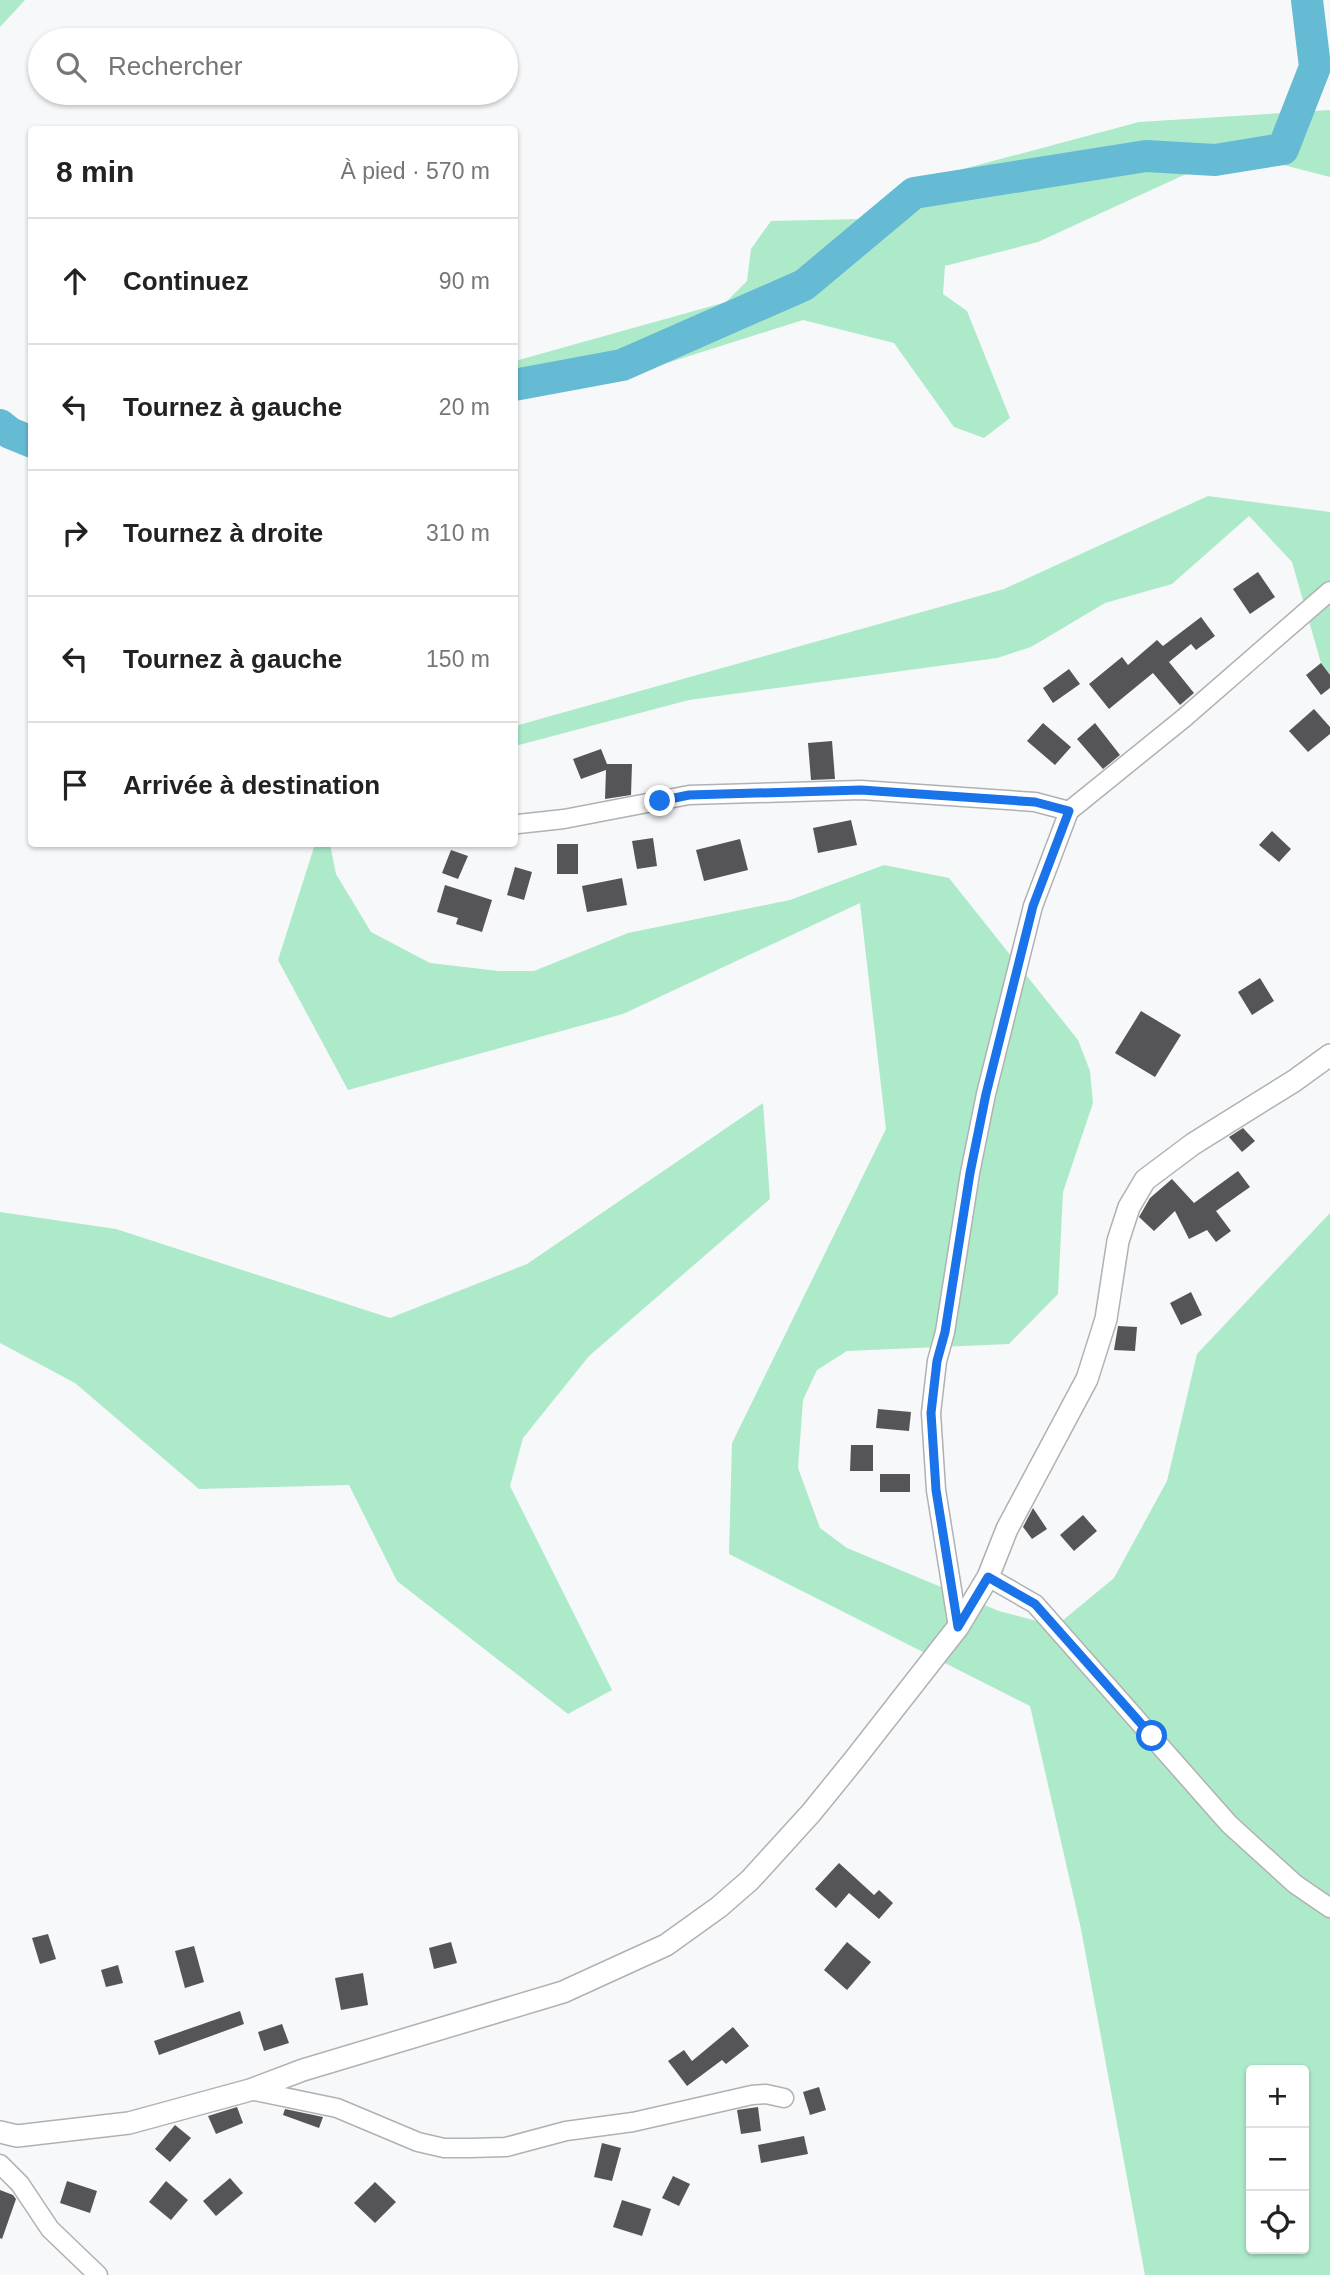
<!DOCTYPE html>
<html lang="fr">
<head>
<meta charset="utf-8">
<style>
  :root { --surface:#fff; --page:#f2f2f2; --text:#222; --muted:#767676; --line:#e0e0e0 }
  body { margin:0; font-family:Arial,sans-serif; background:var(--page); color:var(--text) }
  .controls { position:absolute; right:21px; bottom:21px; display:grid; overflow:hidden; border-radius:7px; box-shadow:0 2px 5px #0004 }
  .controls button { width:63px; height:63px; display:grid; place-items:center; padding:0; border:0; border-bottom:2px solid var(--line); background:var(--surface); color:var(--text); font:35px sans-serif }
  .stop { position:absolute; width:21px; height:21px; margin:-16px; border:5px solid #1a73e8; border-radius:50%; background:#fff }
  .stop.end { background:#1a73e8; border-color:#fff; box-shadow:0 2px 7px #0008 }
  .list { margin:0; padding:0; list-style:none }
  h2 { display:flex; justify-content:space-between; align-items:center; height:91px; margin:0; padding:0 28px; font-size:30px }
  h2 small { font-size:23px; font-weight:400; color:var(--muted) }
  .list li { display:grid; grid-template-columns:46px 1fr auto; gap:21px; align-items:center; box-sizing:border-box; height:126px; padding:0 28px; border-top:2px solid var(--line) }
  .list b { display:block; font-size:26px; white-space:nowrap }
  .list em { font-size:23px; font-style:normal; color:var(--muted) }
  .icon { flex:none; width:38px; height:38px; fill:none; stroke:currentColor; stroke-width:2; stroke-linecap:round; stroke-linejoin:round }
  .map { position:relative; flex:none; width:1330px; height:2275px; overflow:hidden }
  .search { position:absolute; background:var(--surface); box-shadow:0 2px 5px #0004; left:28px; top:28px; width:490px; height:77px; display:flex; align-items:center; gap:18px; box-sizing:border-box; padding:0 24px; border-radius:38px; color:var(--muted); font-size:26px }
  .panel { position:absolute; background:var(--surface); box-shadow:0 2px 5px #0004; left:28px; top:126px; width:490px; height:721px; border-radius:7px }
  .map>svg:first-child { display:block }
</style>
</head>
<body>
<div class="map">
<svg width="1330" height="2275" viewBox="0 0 1330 2275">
  <rect width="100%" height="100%" fill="#f7f8fa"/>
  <!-- green -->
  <g fill="#adeaca" fill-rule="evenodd">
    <path d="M0,0H25L0,27Z"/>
    <path d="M1330,110V177L1234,152L1038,242L945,266L943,294L967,311L1010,418L984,438L954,427L894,343L803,320L620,378L515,388V361L726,302L747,281L751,249L771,221L861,219L937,176L1139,122Z"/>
    <path d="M1208,496L1330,512V681L1321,663L1292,562L1249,516L1172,584L1105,603L1031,647L997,658L689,700L515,746V726L1004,589Z"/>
    <path d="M315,844H330L336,874L371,932L430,963L499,971H534L628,933L790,900L884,865L949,878L1078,1040L1090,1071L1093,1103L1063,1192L1058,1294L1009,1344L847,1351L817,1370L803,1400L798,1468L820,1528L847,1548L999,1611L1056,1626L1114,1578L1167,1481L1197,1354L1330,1213V2275H1145L1081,1929L1030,1706L729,1554L732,1443L886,1129L860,903L623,1014L348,1090L278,960ZM1251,2070H1304V2249H1251Z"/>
    <path d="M763,1103L770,1199L589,1356L523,1438L510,1486L612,1690L568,1714L397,1581L349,1485L199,1489L75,1383L0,1343V1212L116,1229L390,1318L527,1264Z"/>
  </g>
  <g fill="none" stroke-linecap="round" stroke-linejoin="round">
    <!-- river -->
    <g stroke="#65bad4" stroke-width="32">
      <path d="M514,385L622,365L804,285L914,193L1146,156L1215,160L1283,149L1315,67L1307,0"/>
      <path d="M0,425L10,433L32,442"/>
    </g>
  </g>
  <!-- building -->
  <g fill="#555557">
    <path d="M1258,572L1275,597L1250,614L1233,589Z"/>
    <path d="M1201,617L1215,636L1196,650L1191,644L1169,662L1194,693L1180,705L1153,673L1109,709L1089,684L1122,657L1128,665L1157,640L1163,646Z"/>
    <path d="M1321,663L1330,675V688L1321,695L1306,675Z"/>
    <path d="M1069,669L1080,684L1053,703L1043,688Z"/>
    <path d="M1314,709L1330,727V734L1308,752L1289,731Z"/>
    <path d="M1043,723L1071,747L1055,765L1027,741Z"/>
    <path d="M1095,723L1120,755L1103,769L1077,739Z"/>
    <path d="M832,741L835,779L811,780L808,743Z"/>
    <path d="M601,749L607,764H632L631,795L605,799L606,770L581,779L573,759Z"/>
    <path d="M851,820L857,845L818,853L813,828Z"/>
    <path d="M1272,831L1291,849L1279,862L1259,845Z"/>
    <path d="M653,838L657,866L637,869L632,841Z"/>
    <path d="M740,839L748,870L704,881L696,850Z"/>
    <rect x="557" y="844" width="21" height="30"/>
    <path d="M451,850L468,856L458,879L442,873Z"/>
    <path d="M515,867L532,872L524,900L507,895Z"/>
    <path d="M622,878L627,905L587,912L582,886Z"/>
    <path d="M445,885L492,900L482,932L456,924L458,918L437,912Z"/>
    <path d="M1260,978L1274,1001L1252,1015L1238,992Z"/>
    <path d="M1141,1011L1181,1035L1155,1077L1115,1053Z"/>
    <path d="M1243,1128L1255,1141L1242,1152L1229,1137Z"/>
    <path d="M1238,1171L1250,1187L1216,1211L1231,1231L1216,1242L1207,1230L1189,1239L1175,1211L1154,1231L1139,1217L1150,1198L1172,1179L1194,1203Z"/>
    <path d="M1191,1292L1202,1315L1181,1325L1170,1303Z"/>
    <path d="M1118,1326L1137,1327L1135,1351L1114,1350Z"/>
    <path d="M878,1409L911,1412L909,1431L876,1428Z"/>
    <path d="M851,1445H873V1471H850Z"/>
    <rect x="880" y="1474" width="30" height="18"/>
    <path d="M1033,1508L1047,1529L1032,1539L1023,1527Z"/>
    <path d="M1083,1515L1097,1531L1074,1551L1060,1535Z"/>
    <path d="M839,1863L874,1895L879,1890L893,1903L879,1919L849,1893L836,1908L815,1889Z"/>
    <path d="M48,1934L56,1959L40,1964L32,1938Z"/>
    <path d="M451,1942L457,1963L434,1969L429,1948Z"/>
    <path d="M847,1942L871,1962L847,1990L824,1970Z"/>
    <path d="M194,1946L204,1982L185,1988L175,1951Z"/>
    <path d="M118,1965L123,1983L106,1987L101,1970Z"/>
    <path d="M363,1973L368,2005L341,2010L335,1978Z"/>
    <path d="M240,2011L244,2024L159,2055L154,2041Z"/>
    <path d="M282,2024L289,2043L264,2051L258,2032Z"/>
    <path d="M733,2027L749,2046L726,2064L722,2060L687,2086L668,2061L684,2050L692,2061Z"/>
    <path d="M819,2087L826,2110L810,2115L803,2092Z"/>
    <path d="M237,2107L243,2123L216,2134L208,2116Z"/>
    <path d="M758,2107L761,2131L741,2134L737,2110Z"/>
    <path d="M285,2109L323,2117L319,2128L283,2115Z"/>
    <path d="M175,2125L191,2138L170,2162L155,2149Z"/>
    <path d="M804,2136L808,2154L761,2163L758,2145Z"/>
    <path d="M602,2143L621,2148L612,2181L594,2177Z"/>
    <path d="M673,2176L690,2184L679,2206L662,2198Z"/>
    <path d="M230,2178L243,2193L216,2216L203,2201Z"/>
    <path d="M67,2181L97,2191L90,2213L60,2203Z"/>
    <path d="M166,2181L188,2200L171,2220L149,2202Z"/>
    <path d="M375,2182L396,2202L375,2223L354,2203Z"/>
    <path d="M0,2190L13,2195L16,2199L2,2239L0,2238Z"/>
    <path d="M622,2200L651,2209L642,2236L613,2227Z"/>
  </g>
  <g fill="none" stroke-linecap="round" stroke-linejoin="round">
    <defs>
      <g id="minor">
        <path d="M518,824L564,819L689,795L861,790L1035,802L1069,811"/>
        <path d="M988,1577L1035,1604L1229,1824L1295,1884L1330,1908"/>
        <path d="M958,1627L936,1490L931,1413L937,1361L945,1332L970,1173L986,1094L1033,906L1069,811L1184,718L1330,591"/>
        <path d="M250,2090L337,2108L418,2142L444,2148H470L506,2147L566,2131L633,2122L752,2095L766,2094L784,2098"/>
        <path d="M0,2164L20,2184L50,2229L98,2275"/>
      </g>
      <path id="tertiary" d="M0,2132L17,2136L129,2123L250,2090L303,2070L563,1992L666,1945L719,1907L750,1880L811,1813L854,1760L958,1627L988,1577L1007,1529L1087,1379L1106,1319L1118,1241L1129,1207L1145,1180L1193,1144L1294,1081L1330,1055"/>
    </defs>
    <!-- minor casing -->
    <use href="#minor" stroke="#b0b1b2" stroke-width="21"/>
    <!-- tertiary casing -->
    <use href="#tertiary" stroke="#b0b1b2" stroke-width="24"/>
    <!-- minor -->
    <use href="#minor" stroke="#fff" stroke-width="18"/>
    <!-- tertiary -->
    <use href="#tertiary" stroke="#fff" stroke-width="21"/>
  </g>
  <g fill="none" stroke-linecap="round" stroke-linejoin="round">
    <!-- route -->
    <path stroke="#1a73e8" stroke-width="9" d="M660,801L689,795L861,790L1035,802L1069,811L1033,906L986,1094L970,1173L945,1332L937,1361L931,1413L936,1490L958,1627L988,1577L1035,1604L1152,1736"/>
  </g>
</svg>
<div class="controls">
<button>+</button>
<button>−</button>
<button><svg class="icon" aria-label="locate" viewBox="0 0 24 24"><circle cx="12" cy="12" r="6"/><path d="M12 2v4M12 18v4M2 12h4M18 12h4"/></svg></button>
</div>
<div class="stop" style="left:1152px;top:1736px"></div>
<div class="stop end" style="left:660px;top:801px"></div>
<div class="search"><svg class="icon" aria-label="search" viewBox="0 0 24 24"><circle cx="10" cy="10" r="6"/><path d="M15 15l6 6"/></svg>Rechercher</div>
<section class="panel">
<h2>8 min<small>À pied · 570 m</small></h2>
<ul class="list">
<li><svg class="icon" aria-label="ahead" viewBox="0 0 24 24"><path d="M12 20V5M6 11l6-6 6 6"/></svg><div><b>Continuez</b></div><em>90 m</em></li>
<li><svg class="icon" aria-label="left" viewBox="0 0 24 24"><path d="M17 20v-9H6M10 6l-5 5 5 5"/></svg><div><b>Tournez à gauche</b></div><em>20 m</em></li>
<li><svg class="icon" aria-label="right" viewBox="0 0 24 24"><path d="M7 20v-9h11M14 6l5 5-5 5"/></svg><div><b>Tournez à droite</b></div><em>310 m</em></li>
<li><svg class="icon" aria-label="left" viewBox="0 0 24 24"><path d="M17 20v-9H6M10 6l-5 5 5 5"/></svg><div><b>Tournez à gauche</b></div><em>150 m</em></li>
<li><svg class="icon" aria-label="arrive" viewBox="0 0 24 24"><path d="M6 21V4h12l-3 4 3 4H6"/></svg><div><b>Arrivée à destination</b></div></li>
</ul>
</section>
</div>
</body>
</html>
